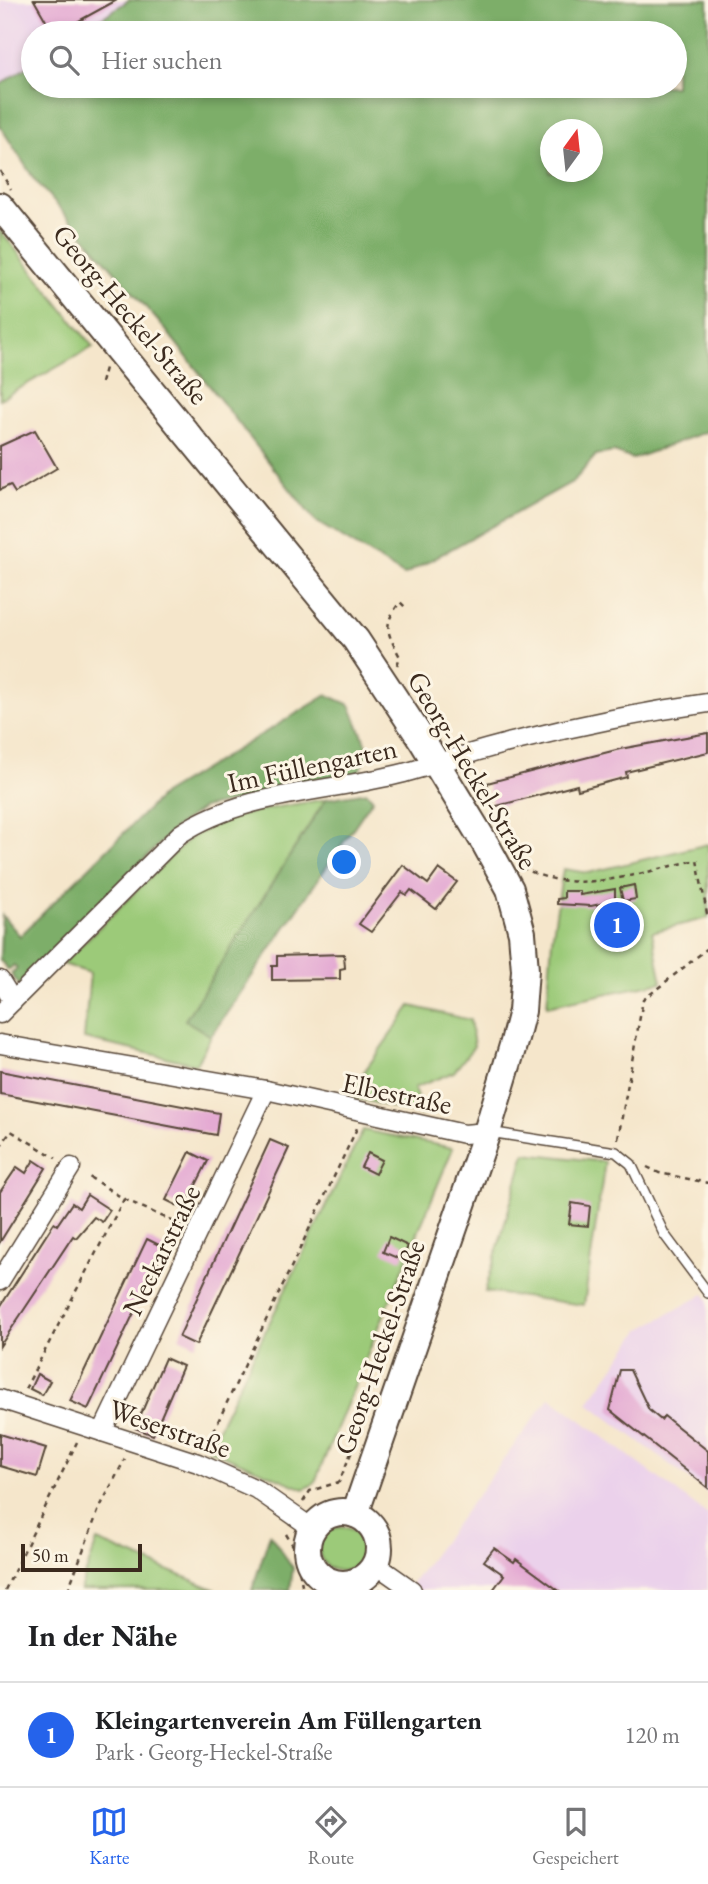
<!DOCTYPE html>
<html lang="de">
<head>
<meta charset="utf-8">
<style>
  :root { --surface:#fff; --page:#f6f6f6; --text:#202124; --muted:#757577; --line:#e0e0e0; --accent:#2563eb }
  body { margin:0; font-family:"EB Garamond",serif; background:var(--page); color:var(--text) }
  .compass { position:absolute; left:540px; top:119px; width:63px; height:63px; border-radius:50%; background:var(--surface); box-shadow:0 4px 10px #0003; rotate:15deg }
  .scale { position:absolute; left:21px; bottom:18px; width:121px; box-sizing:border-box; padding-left:7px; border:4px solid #3b2a1e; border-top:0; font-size:19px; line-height:24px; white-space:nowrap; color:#3b2a1e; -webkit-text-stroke:5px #fcf5e5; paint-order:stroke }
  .you { position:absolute; left:345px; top:863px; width:24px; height:24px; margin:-18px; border:5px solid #fff; border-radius:50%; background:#1a73e8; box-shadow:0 0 0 10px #1a73e833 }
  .badge { display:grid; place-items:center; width:46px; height:46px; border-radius:50%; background:var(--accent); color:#fff; font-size:23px; font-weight:700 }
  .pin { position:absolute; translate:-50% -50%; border:4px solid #fff; box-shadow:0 2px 7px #0006 }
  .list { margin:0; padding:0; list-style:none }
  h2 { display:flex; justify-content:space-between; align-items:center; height:91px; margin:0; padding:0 28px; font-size:30px }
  h2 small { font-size:23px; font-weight:400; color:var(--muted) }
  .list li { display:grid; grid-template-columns:46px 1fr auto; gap:21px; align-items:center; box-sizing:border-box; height:105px; padding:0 28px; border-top:2px solid var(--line) }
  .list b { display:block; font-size:26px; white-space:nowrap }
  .list p { margin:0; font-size:23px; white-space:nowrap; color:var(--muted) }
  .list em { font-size:23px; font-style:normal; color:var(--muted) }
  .icon { flex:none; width:38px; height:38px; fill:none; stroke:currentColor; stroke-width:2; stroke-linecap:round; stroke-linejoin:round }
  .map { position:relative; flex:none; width:708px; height:1590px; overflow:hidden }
  .search { position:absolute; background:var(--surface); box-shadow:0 4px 10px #0003; left:21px; right:21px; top:21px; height:77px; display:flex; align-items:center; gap:18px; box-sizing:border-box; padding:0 24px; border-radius:38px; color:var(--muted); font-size:26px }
  .sheet { height:196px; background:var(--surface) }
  nav { display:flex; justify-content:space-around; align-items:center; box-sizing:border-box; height:98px; border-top:2px solid var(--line); background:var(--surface); font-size:19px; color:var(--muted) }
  nav a { display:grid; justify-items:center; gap:4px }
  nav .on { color:var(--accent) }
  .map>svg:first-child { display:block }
</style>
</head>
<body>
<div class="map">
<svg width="708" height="1590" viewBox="0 0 708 1590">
  <rect width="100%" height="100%" fill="#fcf5e5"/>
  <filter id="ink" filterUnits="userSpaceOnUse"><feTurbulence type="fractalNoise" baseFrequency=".0143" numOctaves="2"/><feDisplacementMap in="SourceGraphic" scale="14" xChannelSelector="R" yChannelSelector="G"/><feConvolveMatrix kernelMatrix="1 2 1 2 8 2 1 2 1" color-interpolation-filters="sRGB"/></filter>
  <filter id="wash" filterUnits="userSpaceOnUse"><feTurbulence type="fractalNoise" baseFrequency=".00686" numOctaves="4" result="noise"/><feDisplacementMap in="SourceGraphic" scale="28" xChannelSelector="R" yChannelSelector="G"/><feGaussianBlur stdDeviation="1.57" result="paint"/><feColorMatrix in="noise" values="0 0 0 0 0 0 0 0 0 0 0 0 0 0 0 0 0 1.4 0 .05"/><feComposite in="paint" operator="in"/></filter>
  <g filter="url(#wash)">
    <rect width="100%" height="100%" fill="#f5e6cb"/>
    <!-- built -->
    <g fill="#ebd1eb">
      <path d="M0,0H129L79,33H33V63L0,85Z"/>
      <path d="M704,1294L708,1300V1493L588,1403L640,1330Z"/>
      <path d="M550,1397L708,1515V1590H407Z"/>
    </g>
    <!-- green -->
    <g fill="#9cca79" stroke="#6c7a4c" stroke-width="2">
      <path d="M0,230L93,347L0,399Z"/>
      <path d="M326,799L186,1020L211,1036L196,1064L84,1039L90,973L62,964L189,839C229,811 279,808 326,799Z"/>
      <path d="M708,844V918L652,932L662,982L547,1006L552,940L563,869L588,873Z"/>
      <path d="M411,1006L470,1020L474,1046L454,1072L414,1088L422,1115L347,1096Z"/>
      <path d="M363,1130L453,1148L314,1484L304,1489L208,1449Z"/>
      <path d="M525,1153L605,1162L584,1305L485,1292Z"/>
      <circle cx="341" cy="1549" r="22"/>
      <path d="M97,1541L216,1590H80Z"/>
    </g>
    <!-- forest -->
    <g fill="#7dae69" stroke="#5c6c44" stroke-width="2" fill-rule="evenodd">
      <path d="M129,0H708V431L633,459L614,452L596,455L574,481L404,575L315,521L165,329L34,179L0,126V85L33,63V86H675V33H79ZM550,130H592V172H550Z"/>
      <path d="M327,695L350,705L369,751L357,775L203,808L176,827L20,986L11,974L17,968L14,965L8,970L0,960L2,915L20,936L163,794Z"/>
      <path d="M367,792L373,799L211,1036L185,1020L326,799Z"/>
      <path d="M270,1534L293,1568L290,1590H252Z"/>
    </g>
    <g id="blocks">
      <!-- building -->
      <g fill="#e4aad3">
        <path d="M34,0H117L57,33H53Z"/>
        <path d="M35,430L57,468L15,493L10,485L0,490V446Z"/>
        <path d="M708,733V752L626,772L627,777L578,790L577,785L493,807L487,783L620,749Z"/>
        <path d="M403,865L428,884L439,869L457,882L436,909L411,890L407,895L402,892L371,932L359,924Z"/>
        <path d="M634,885L636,899L623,901L620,888Z"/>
        <path d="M615,889V901L591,906L557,904V899L564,898V891H580V895Z"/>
        <path d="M344,954L345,968L340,969V979L272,980V966H277V956Z"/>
        <path d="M0,1071L219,1113L216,1135L0,1094Z"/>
        <path d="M270,1140L289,1148L196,1345L179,1337Z"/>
        <path d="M190,1152L208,1161L184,1209L166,1200Z"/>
        <path d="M368,1153L382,1160L375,1174L361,1167Z"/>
        <path d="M34,1160L46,1168L0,1242V1192L17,1167L26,1173Z"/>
        <path d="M87,1195L110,1210L102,1222L94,1217L76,1238L73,1236L0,1346V1307L54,1223L57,1225L72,1203L79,1208Z"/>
        <path d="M572,1203L590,1206L588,1226L569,1224Z"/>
        <path d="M389,1237L408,1246L402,1260L383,1252Z"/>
        <path d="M147,1239L165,1248L88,1409L70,1401Z"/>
        <path d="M165,1358L183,1366L153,1435L135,1428Z"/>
        <path d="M620,1370H630L649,1410L661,1420L664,1416L708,1451V1488L610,1410Z"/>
        <path d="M37,1374L50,1381L42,1395L30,1389Z"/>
        <path d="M0,1434L46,1448L37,1477L0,1466Z"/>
        <path d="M494,1548L514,1562L516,1559L558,1590H493L504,1575L484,1561Z"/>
      </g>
    </g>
  </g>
  <g filter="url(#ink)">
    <use href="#blocks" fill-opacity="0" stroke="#574638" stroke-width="2"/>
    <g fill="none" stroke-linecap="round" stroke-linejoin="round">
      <defs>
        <path id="lane" d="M489,1132L616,1152L631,1164L664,1234L708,1293"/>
        <g id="street">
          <path d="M0,980L13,1001"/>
          <path d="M0,1014L180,834C245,791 330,792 404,773C441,763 478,750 516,741C579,725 643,712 708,703"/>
          <path d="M0,1044L266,1090L464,1134L487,1132"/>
          <path d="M0,1281L71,1167"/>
          <path d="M0,1399L198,1463L256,1489L312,1528"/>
          <path d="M102,1432L266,1090"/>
          <path d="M375,1564L412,1590"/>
        </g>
        <g id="secondary">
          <path d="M0,206L356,640L422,740L486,845L510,889L522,933L525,970L522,1011L514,1042L487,1132L355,1514"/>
          <circle cx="343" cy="1548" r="36"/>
        </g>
      </defs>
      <!-- lane casing -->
      <use href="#lane" stroke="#574638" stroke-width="12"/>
      <!-- street casing -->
      <use href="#street" stroke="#574638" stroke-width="21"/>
      <!-- secondary casing -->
      <use href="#secondary" stroke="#574638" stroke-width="30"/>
      <!-- path -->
      <g stroke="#574638" stroke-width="2.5" stroke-dasharray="5 5" stroke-linecap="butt">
        <path d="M0,171L11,189"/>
        <path d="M101,383L105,368"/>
        <path d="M397,665L400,657C387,632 382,626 400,602L407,609"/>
        <path d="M522,867C575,898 641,872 697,860L708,919"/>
        <path d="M618,1139L643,1000L708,948"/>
        <path d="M0,1147L11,1131L56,1158"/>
        <path d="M647,1167L659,1173L708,1183"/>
        <path d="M124,1199L183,1226"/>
        <path d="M25,1389L124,1199L86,1175"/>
        <path d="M205,1449L358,1126"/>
        <path d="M303,1502L310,1491L339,1482L354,1446"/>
        <path d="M286,1534L295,1549L303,1590"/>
        <path d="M5,1590L77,1442"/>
        <path d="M68,1590L99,1509L125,1459"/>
        <path d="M359,1590H381"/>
      </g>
      <!-- lane -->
      <use href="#lane" stroke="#fff" stroke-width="9"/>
      <!-- street -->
      <use href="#street" stroke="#fff" stroke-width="18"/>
      <!-- secondary -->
      <use href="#secondary" stroke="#fff" stroke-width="26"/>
    </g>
  </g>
  <g text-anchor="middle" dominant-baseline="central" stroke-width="6" stroke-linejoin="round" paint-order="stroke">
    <!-- street labels -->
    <g font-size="28" fill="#3b2a1e" stroke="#fcf5e5">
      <text transform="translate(131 314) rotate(50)">Georg-Heckel-Straße</text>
      <text transform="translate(312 765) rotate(-12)">Im Füllengarten</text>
      <text transform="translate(473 770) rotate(59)">Georg-Heckel-Straße</text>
      <text transform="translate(397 1093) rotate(12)">Elbestraße</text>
      <text transform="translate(161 1250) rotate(-64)">Neckarstraße</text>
      <text transform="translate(379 1347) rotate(-71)">Georg-Heckel-Straße</text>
      <text transform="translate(170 1428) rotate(19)">Weserstraße</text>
    </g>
  </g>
</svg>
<svg class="compass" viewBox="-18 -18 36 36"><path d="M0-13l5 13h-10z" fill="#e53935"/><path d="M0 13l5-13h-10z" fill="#757577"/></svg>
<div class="scale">50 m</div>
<div class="you"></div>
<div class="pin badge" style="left:617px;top:925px">1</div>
<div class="search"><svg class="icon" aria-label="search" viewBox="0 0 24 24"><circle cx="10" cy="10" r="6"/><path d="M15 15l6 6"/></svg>Hier suchen</div>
</div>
<section class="sheet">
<h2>In der Nähe<small></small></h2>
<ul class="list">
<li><span class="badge">1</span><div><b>Kleingartenverein Am Füllengarten</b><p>Park · Georg-Heckel-Straße</p></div><em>120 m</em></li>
</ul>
</section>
<nav>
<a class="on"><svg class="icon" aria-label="map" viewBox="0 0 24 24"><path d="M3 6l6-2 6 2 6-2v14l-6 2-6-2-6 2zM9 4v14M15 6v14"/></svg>Karte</a>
<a><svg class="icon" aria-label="directions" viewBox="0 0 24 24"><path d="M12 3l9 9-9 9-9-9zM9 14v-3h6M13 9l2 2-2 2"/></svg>Route</a>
<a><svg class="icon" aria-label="saved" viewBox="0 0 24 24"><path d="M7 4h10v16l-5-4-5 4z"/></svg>Gespeichert</a>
</nav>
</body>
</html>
